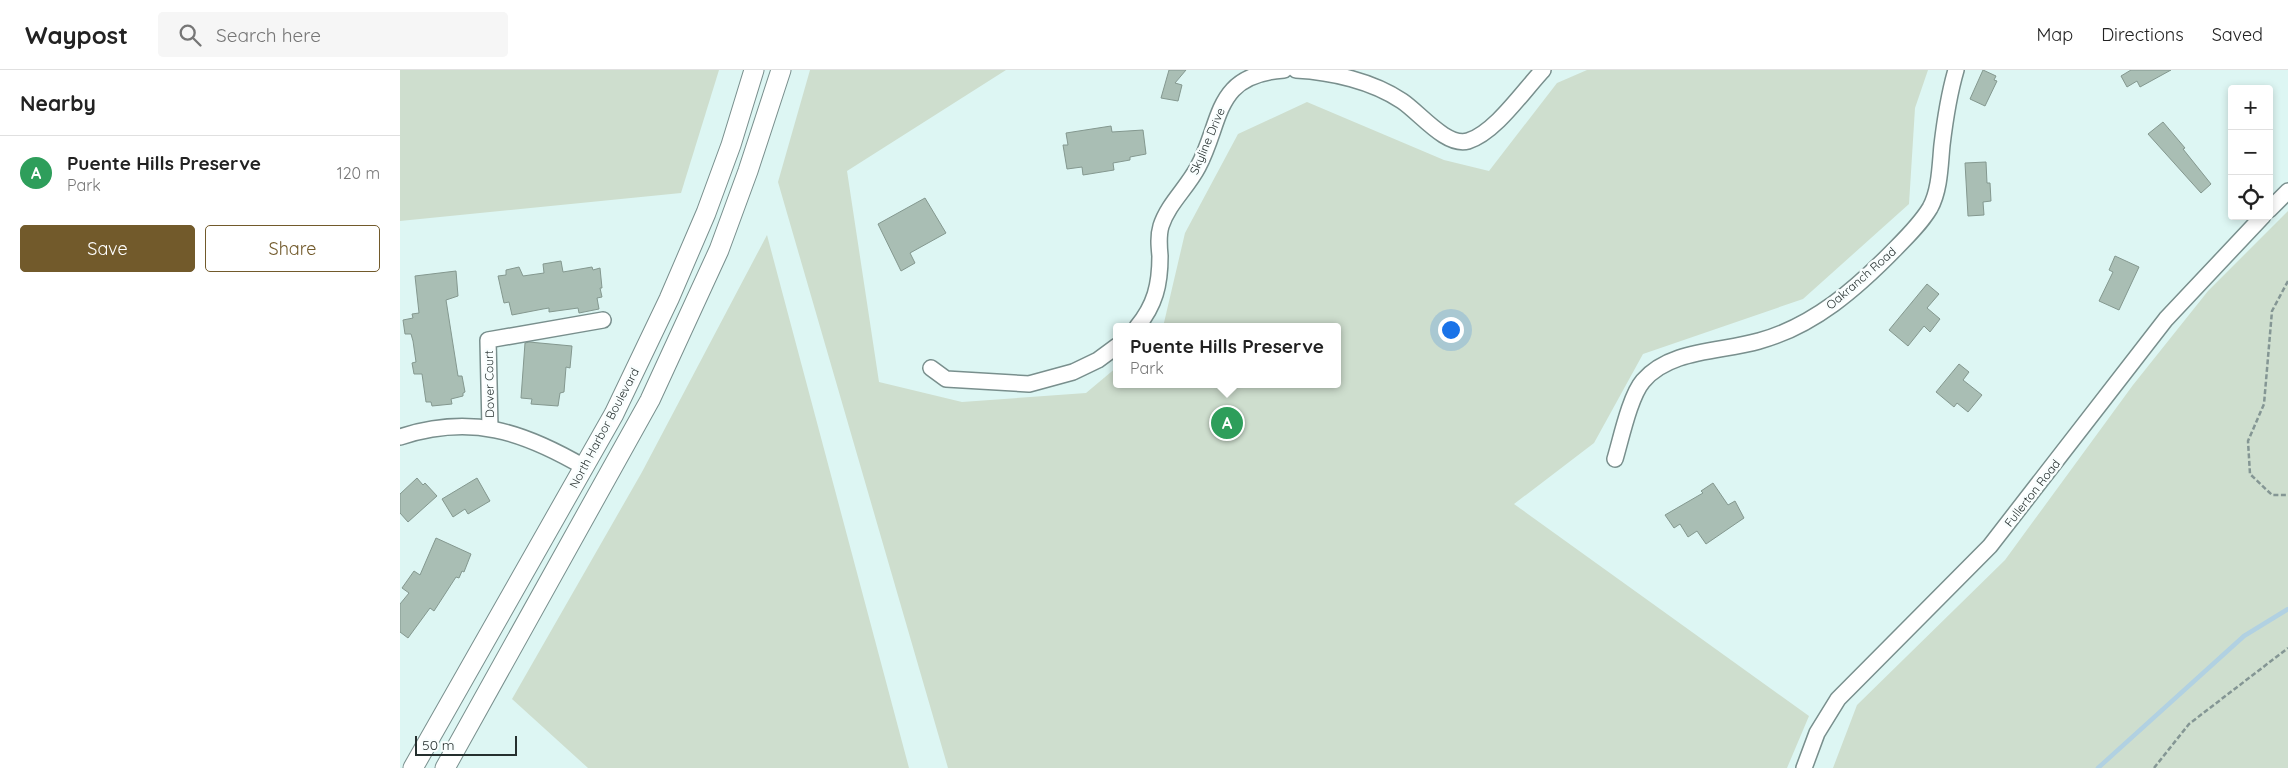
<!DOCTYPE html>
<html lang="en">
<head>
<meta charset="utf-8">
<style>
  :root { --surface:#fff; --page:#f6f6f6; --text:#222; --muted:#767676; --line:#e0e0e0; --accent:#725a2b }
  body { margin:0; font-family:Quicksand,sans-serif; background:var(--page); color:var(--text) }
  .controls { position:absolute; right:15px; top:15px; display:grid; overflow:hidden; border-radius:5px; box-shadow:0 2px 8px #0003 }
  .controls button { width:45px; height:45px; display:grid; place-items:center; padding:0; border:0; border-bottom:1px solid var(--line); background:var(--surface); color:var(--text); font:25px sans-serif }
  .scale { position:absolute; left:15px; bottom:12px; width:102px; box-sizing:border-box; padding-left:5px; border:2px solid #252f2e; border-top:0; font-size:14px; line-height:18px; white-space:nowrap; color:#252f2e; -webkit-text-stroke:4px #f9fefe; paint-order:stroke }
  .you { position:absolute; left:1050px; top:259px; width:18px; height:18px; margin:-12px; border:4px solid #fff; border-radius:50%; background:#1a73e8; box-shadow:0 0 0 8px #1a73e833 }
  .badge { display:grid; place-items:center; width:32px; height:32px; border-radius:50%; background:var(--accent); color:#fff; font-size:16px; font-weight:700 }
  .pin { position:absolute; translate:-50% -50%; border:2px solid #fff; box-shadow:0 1px 5px #0006 }
  .popup { position:absolute; left:713px; top:253px; width:228px; height:65px; box-sizing:border-box; display:grid; place-content:center; border-radius:5px; background:var(--surface); filter:drop-shadow(0 1px 4px #0005); font-size:16px; white-space:nowrap; color:var(--muted) }
  .popup b { font-size:19px; color:var(--text) }
  .popup::after { content:''; position:absolute; left:50%; top:100%; margin-left:-10px; border:10px solid transparent; border-top-color:var(--surface) }
  .list { margin:0; padding:0; list-style:none }
  h2 { display:flex; justify-content:space-between; align-items:center; height:65px; margin:0; padding:0 20px; font-size:21px }
  h2 small { font-size:16px; font-weight:400; color:var(--muted) }
  .list li { display:grid; grid-template-columns:32px 1fr auto; gap:15px; align-items:center; box-sizing:border-box; height:75px; padding:0 20px; border-top:1px solid var(--line) }
  .list b { display:block; font-size:19px; white-space:nowrap }
  .list p { margin:0; font-size:16px; white-space:nowrap; color:var(--muted) }
  .list em { font-size:16px; font-style:normal; color:var(--muted) }
  .actions { display:flex; gap:10px; padding:15px 20px }
  .actions a { flex:1; padding:11px 0; border:1px solid var(--accent); border-radius:5px; text-align:center; font-size:18px; color:var(--accent) }
  .actions .main { background:var(--accent); color:#fff }
  .icon { flex:none; width:28px; height:28px; fill:none; stroke:currentColor; stroke-width:2; stroke-linecap:round; stroke-linejoin:round }
  .map { position:relative; flex:none; width:1888px; height:698px; overflow:hidden }
  header { display:flex; align-items:center; gap:30px; box-sizing:border-box; height:70px; padding:0 25px; background:var(--surface); border-bottom:1px solid var(--line) }
  header strong { font-size:24px }
  nav { display:flex; gap:28px; margin-inline-start:auto; font-size:18px }
  .search { width:350px; height:45px; background:var(--page); display:flex; align-items:center; gap:12px; box-sizing:border-box; padding:0 18px; border-radius:5px; color:var(--muted); font-size:19px }
  main { display:flex }
  aside { flex:1; background:var(--surface) }
  .map>svg:first-child { display:block }
</style>
</head>
<body>
<header>
<strong>Waypost</strong>
<div class="search"><svg class="icon" aria-label="search" viewBox="0 0 24 24"><circle cx="10" cy="10" r="6"/><path d="M15 15l6 6"/></svg>Search here</div>
<nav><a>Map</a><a>Directions</a><a>Saved</a></nav>
</header>
<main>
<aside>
<h2>Nearby<small></small></h2>
<ul class="list">
<li><span class="badge" style="background:#2e9e5b">A</span><div><b>Puente Hills Preserve</b><p>Park</p></div><em>120 m</em></li>
</ul>
<div class="actions"><a class="main">Save</a><a>Share</a></div>
</aside>
<div class="map">
<svg width="1888" height="698" viewBox="0 0 1888 698">
  <rect width="100%" height="100%" fill="#ddf6f3"/>
  <!-- green -->
  <g fill="#cedece">
    <path d="M0,0H319L281,123L0,151Z"/>
    <path d="M410,0H606L447,101L479,312L562,332L686,323L717,297V314H937V257H763L785,163L838,64L907,32L1044,90L1089,101L1157,13L1187,0H1528L1515,38L1509,134L1403,229L1243,284L1194,373L1114,434L1409,646L1387,698H548L378,112Z"/>
    <path d="M1888,141V698H1433L1457,635L1605,490L1733,315L1808,221Z"/>
    <path d="M367,165L509,698H188L112,629L242,402Z"/>
  </g>
  <g fill="none" stroke-linecap="round" stroke-linejoin="round">
    <!-- stream -->
    <path stroke="#b1d1e2" stroke-width="4.5" d="M1698,698L1844,566L1888,539"/>
  </g>
  <!-- building -->
  <g fill="#a9beb4" stroke="#84988f">
    <path d="M769,0H786L775,13L782,15L778,31L761,28Z"/>
    <path d="M1583,0L1596,6L1594,10L1597,11L1585,36L1570,29Z"/>
    <path d="M1731,0H1771L1740,17L1737,11L1727,17L1721,6Z"/>
    <path d="M1763,52L1785,78L1783,79L1811,114L1801,123L1748,64Z"/>
    <path d="M711,56L712,62L743,60L746,84L730,87V90L713,93L714,100L683,105L682,97L667,99L663,75H668L666,63Z"/>
    <path d="M1586,92L1587,113H1590L1591,131L1583,132L1584,145L1568,146L1565,93Z"/>
    <path d="M525,128L546,163L510,183L515,193L501,201L478,154Z"/>
    <path d="M1715,186L1739,197L1719,240L1699,231L1713,202L1709,200Z"/>
    <path d="M161,191L163,202L192,197L193,200L200,198L202,218H200L202,227L197,228L199,239L179,243L178,238L149,242V238L143,239L112,245L109,232L104,233L98,206L106,205V200L119,197L123,206L144,203L143,194Z"/>
    <path d="M56,201L58,226L46,230L58,306H62L65,322L63,323V326L51,329L52,334L32,336L31,332H26L22,304H14L12,293L16,292L13,271L11,264H5L3,250L13,248L12,244L19,243L15,206Z"/>
    <path d="M1527,214L1539,224L1527,238L1540,249L1530,262L1524,256L1508,276L1489,260Z"/>
    <path d="M129,272L172,276L170,298L166,297L164,322L160,323L158,336L131,334L132,329L121,328L125,273Z"/>
    <path d="M1559,294L1569,302L1563,310L1582,325L1568,342L1557,333L1554,337L1536,322Z"/>
    <path d="M17,408L23,415L25,413L37,426L8,452L0,443V424Z"/>
    <path d="M77,408L90,431L68,444L65,439L53,447L42,429Z"/>
    <path d="M1313,413L1328,435L1335,431L1344,448L1306,474L1297,461L1288,467L1280,454L1274,458L1265,445L1303,423L1301,421Z"/>
    <path d="M36,468L71,484L64,502L62,501L59,508L56,507L34,541L30,538L8,568L0,562V534L9,523L2,518L14,501L20,505Z"/>
  </g>
  <g fill="none" stroke-linecap="round" stroke-linejoin="round">
    <defs>
      <g id="minor">
        <path d="M896,0C932,2 972,11 1002,31C1020,43 1046,77 1068,71C1095,63 1124,20 1143,0"/>
        <path d="M1869,140L1888,121"/>
        <path d="M737,257C755,235 760,215 760,186C759,176 758,166 761,156C768,134 787,118 798,97C823,50 813,5 884,0"/>
        <path d="M531,298L546,309L629,314L673,302L698,290L717,276"/>
        <path d="M90,358L88,270L203,250"/>
        <path d="M0,367C71,344 122,361 184,397"/>
        <path d="M1215,389C1221,369 1230,326 1243,311C1270,279 1322,282 1359,271C1414,256 1457,218 1496,178C1508,166 1521,153 1530,138C1540,120 1540,95 1542,75C1545,50 1549,24 1556,0"/>
        <path d="M1404,698L1417,663L1438,629L1590,476L1766,249L1863,146"/>
      </g>
      <g id="major">
        <path d="M13,698L214,344L269,229L306,143L331,75L354,0"/>
        <path d="M45,698L250,330L319,180L348,101L381,0"/>
      </g>
    </defs>
    <!-- minor casing -->
    <use href="#minor" stroke="#798f8d" stroke-width="18"/>
    <!-- major casing -->
    <use href="#major" stroke="#798f8d" stroke-width="21"/>
    <!-- path -->
    <g stroke="#849694" stroke-width="2.5" stroke-dasharray="5 2.5" stroke-linecap="butt">
      <path d="M1888,211L1872,241L1864,334L1848,371L1850,404L1872,425H1888"/>
      <path d="M1754,698L1789,654L1888,578"/>
    </g>
    <!-- minor -->
    <use href="#minor" stroke="#fff" stroke-width="15"/>
    <!-- major -->
    <use href="#major" stroke="#fff" stroke-width="19"/>
  </g>
  <g text-anchor="middle" dominant-baseline="central" stroke-width="5" stroke-linejoin="round" paint-order="stroke">
    <!-- street labels -->
    <g font-size="12" fill="#252f2e" stroke="#f9fefe">
      <text transform="translate(807 71) rotate(-67)">Skyline Drive</text>
      <text transform="translate(1461 208) rotate(-41)">Oakranch Road</text>
      <text transform="translate(89 314) rotate(-91)">Dover Court</text>
      <text transform="translate(204 358) rotate(-62)">North Harbor Boulevard</text>
      <text transform="translate(1632 423) rotate(-52)">Fullerton Road</text>
    </g>
  </g>
</svg>
<div class="controls">
<button>+</button>
<button>−</button>
<button><svg class="icon" aria-label="locate" viewBox="0 0 24 24"><circle cx="12" cy="12" r="6"/><path d="M12 2v4M12 18v4M2 12h4M18 12h4"/></svg></button>
</div>
<div class="scale">50 m</div>
<div class="you"></div>
<div class="pin badge" style="left:827px;top:353px;background:#2e9e5b">A</div>
<div class="popup"><b>Puente Hills Preserve</b>Park</div>
</div>
</main>
</body>
</html>
